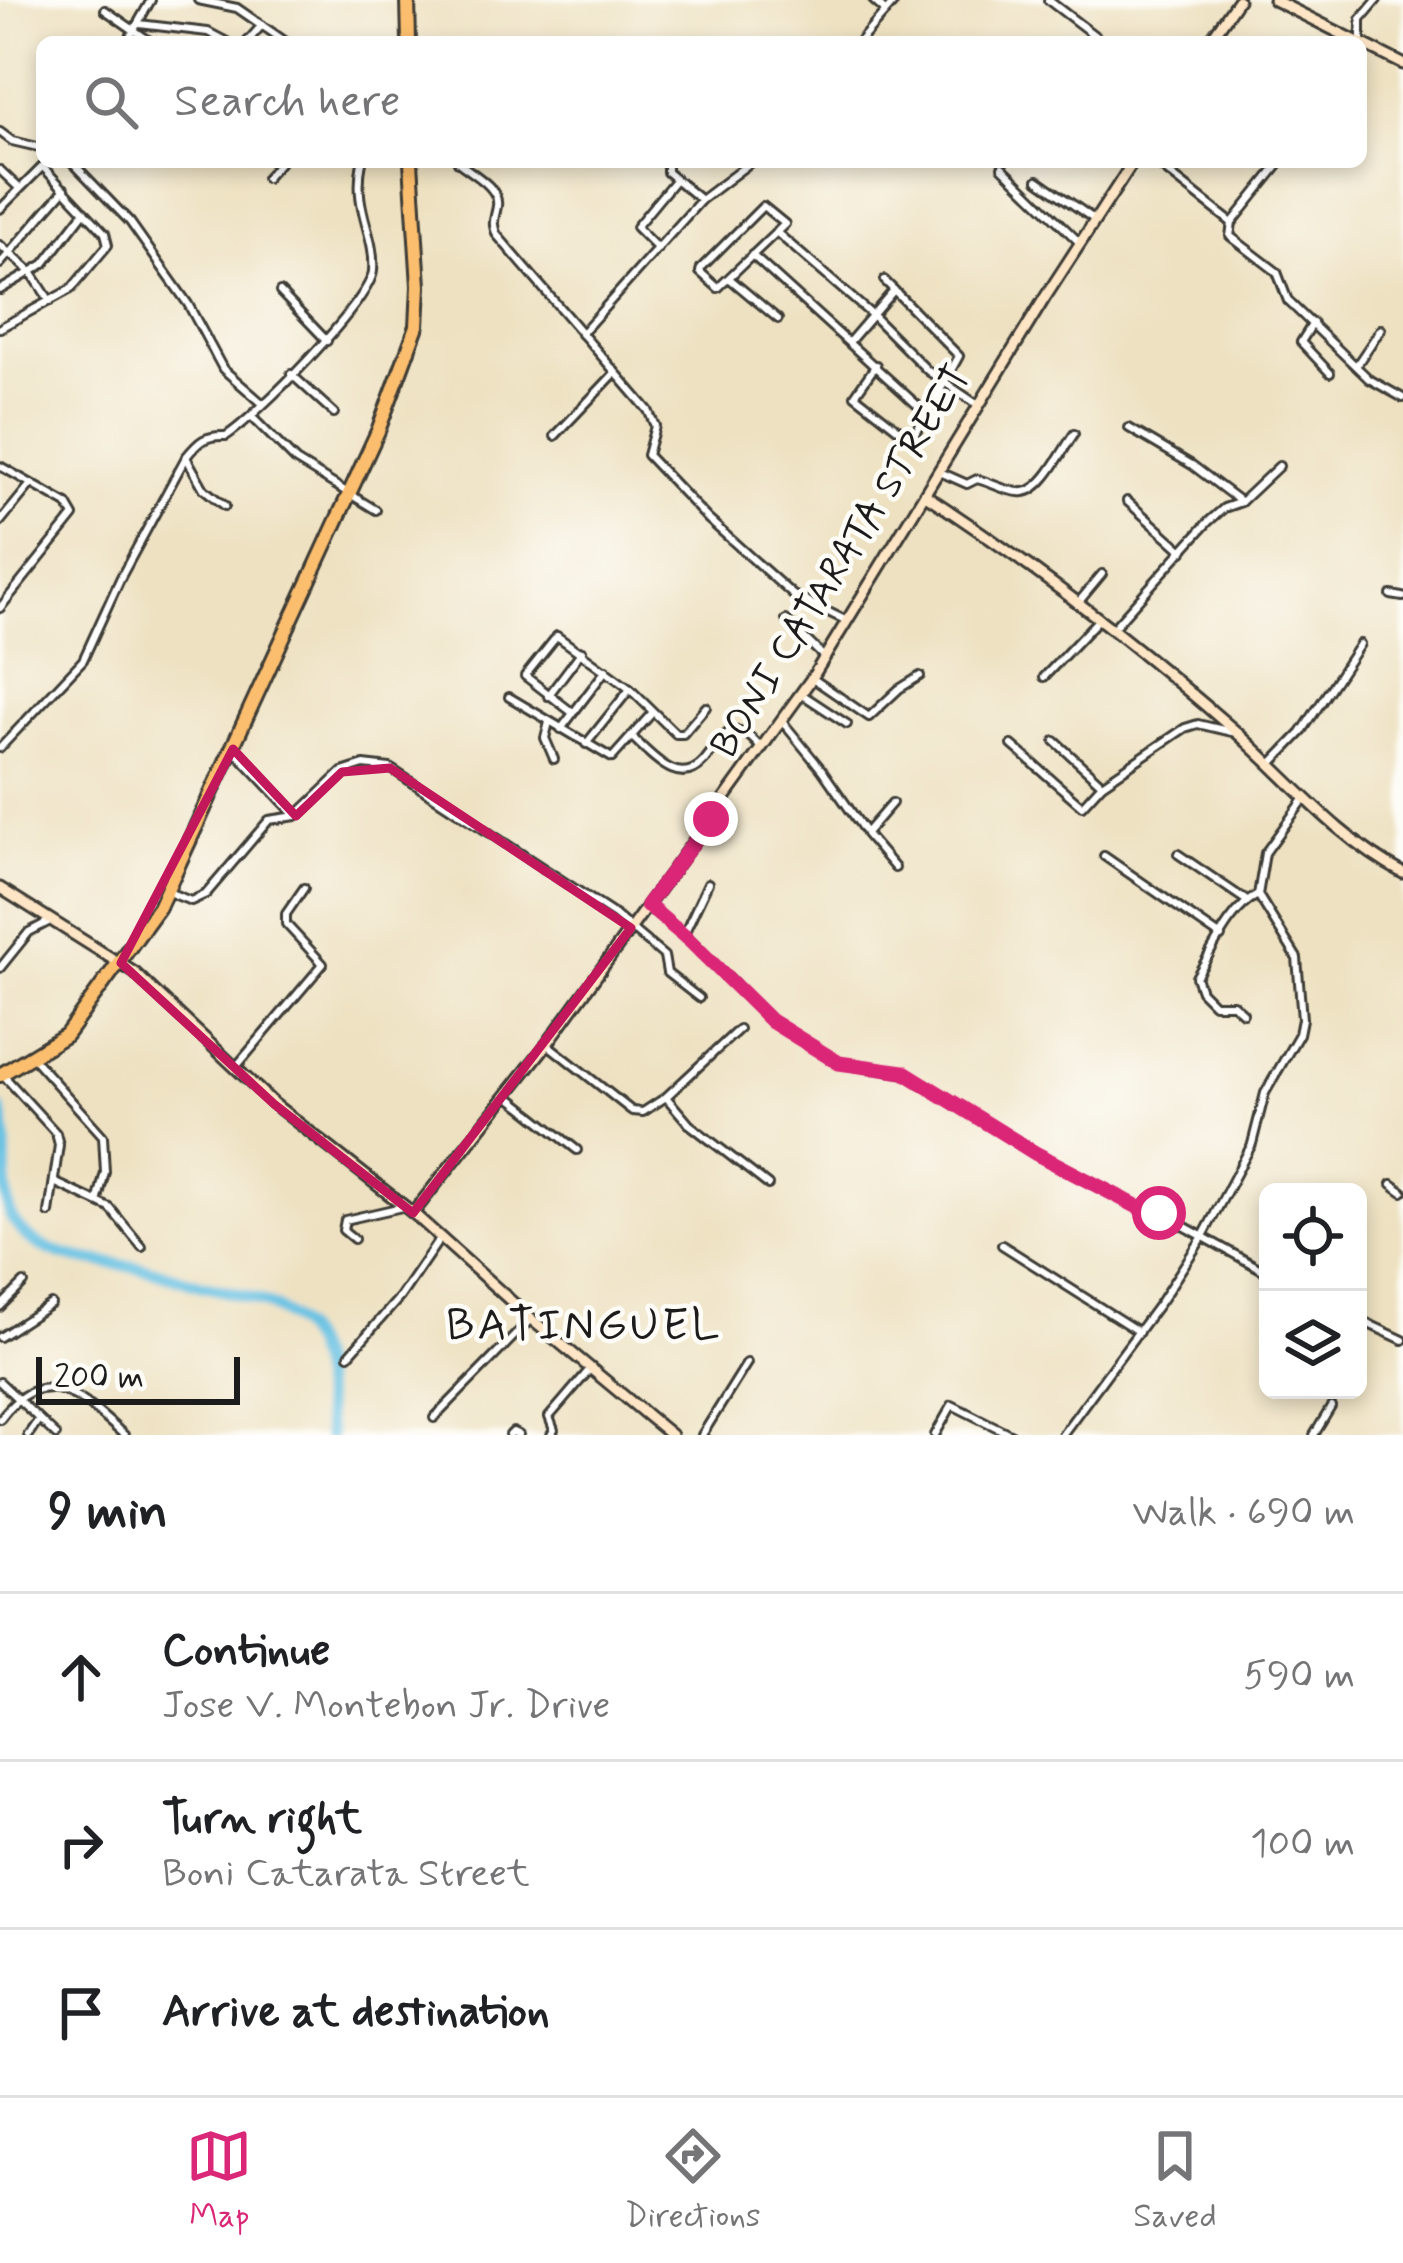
<!DOCTYPE html>
<html lang="en">
<head>
<meta charset="utf-8">
<style>
  :root { --surface:#fff; --page:#f6f6f6; --text:#202124; --muted:#757577; --line:#e0e0e0; --accent:#db2777 }
  body { margin:0; font-family:Mynerve,sans-serif; background:var(--page); color:var(--text) }
  .controls { position:absolute; right:36px; bottom:36px; display:grid; overflow:hidden; border-radius:18px; box-shadow:0 6px 18px #0003 }
  .controls button { width:108px; height:108px; display:grid; place-items:center; padding:0; border:0; border-bottom:3px solid var(--line); background:var(--surface); color:var(--text); font:60px sans-serif }
  .scale { position:absolute; left:36px; bottom:30px; width:204px; box-sizing:border-box; padding-left:12px; border:6px solid #1c1c1c; border-top:0; font-size:33px; line-height:42px; white-space:nowrap; color:#1c1c1c; -webkit-text-stroke:9px #fdfcf7; paint-order:stroke }
  .stop { position:absolute; width:36px; height:36px; margin:-27px; border:9px solid #db2777; border-radius:50%; background:#fff }
  .stop.end { background:#db2777; border-color:#fff; box-shadow:0 3px 12px #0008 }
  .list { margin:0; padding:0; list-style:none }
  h2 { display:flex; justify-content:space-between; align-items:center; height:156px; margin:0; padding:0 48px; font-size:51px }
  h2 small { font-size:39px; font-weight:400; color:var(--muted) }
  .list li { display:grid; grid-template-columns:78px 1fr auto; gap:36px; align-items:center; box-sizing:border-box; height:168px; padding:0 48px; border-top:3px solid var(--line) }
  .list b { display:block; font-size:45px; white-space:nowrap }
  .list p { margin:0; font-size:39px; white-space:nowrap; color:var(--muted) }
  .list em { font-size:39px; font-style:normal; color:var(--muted) }
  .icon { flex:none; width:66px; height:66px; fill:none; stroke:currentColor; stroke-width:2; stroke-linecap:round; stroke-linejoin:round }
  .map { position:relative; flex:none; width:1403px; height:1435px; overflow:hidden }
  .search { position:absolute; background:var(--surface); box-shadow:0 6px 18px #0003; left:36px; right:36px; top:36px; height:132px; display:flex; align-items:center; gap:30px; box-sizing:border-box; padding:0 42px; border-radius:18px; color:var(--muted); font-size:45px }
  .sheet { height:660px; background:var(--surface) }
  nav { display:flex; justify-content:space-around; align-items:center; box-sizing:border-box; height:168px; border-top:3px solid var(--line); background:var(--surface); font-size:33px; color:var(--muted) }
  nav a { display:grid; justify-items:center; gap:6px }
  nav .on { color:var(--accent) }
  .map>svg:first-child { display:block }
</style>
</head>
<body>
<div class="map">
<svg width="1403" height="1435" viewBox="0 0 1403 1435">
  <rect width="100%" height="100%" fill="#fdfcf7"/>
  <filter id="ink" filterUnits="userSpaceOnUse"><feTurbulence type="fractalNoise" baseFrequency=".00833" numOctaves="2"/><feDisplacementMap in="SourceGraphic" scale="24" xChannelSelector="R" yChannelSelector="G"/><feConvolveMatrix kernelMatrix="1 2 1 2 8 2 1 2 1" color-interpolation-filters="sRGB"/></filter>
  <filter id="wash" filterUnits="userSpaceOnUse"><feTurbulence type="fractalNoise" baseFrequency=".004" numOctaves="4" result="noise"/><feDisplacementMap in="SourceGraphic" scale="48" xChannelSelector="R" yChannelSelector="G"/><feGaussianBlur stdDeviation="2.7" result="paint"/><feColorMatrix in="noise" values="0 0 0 0 0 0 0 0 0 0 0 0 0 0 0 0 0 1.4 0 .05"/><feComposite in="paint" operator="in"/></filter>
  <g filter="url(#wash)">
    <rect width="100%" height="100%" fill="#eee1c1"/>
    <g fill="none" stroke-linecap="round" stroke-linejoin="round">
      <!-- river -->
      <path stroke="#64c0e2" stroke-width="12" d="M0,1109C12,1142 0,1184 11,1217C37,1262 98,1260 142,1268C163,1272 184,1281 204,1286C247,1297 289,1302 312,1345C321,1362 325,1413 329,1435"/>
    </g>
  </g>
  <g filter="url(#ink)">
    <g fill="none" stroke-linecap="round" stroke-linejoin="round">
      <defs>
        <g id="street">
          <path d="M198,0L237,8L286,42"/>
          <path d="M873,0L884,10"/>
          <path d="M1048,0L1103,42"/>
          <path d="M105,10L151,42"/>
          <path d="M139,24L208,32L227,42"/>
          <path d="M127,42L151,0"/>
          <path d="M247,42L262,25"/>
          <path d="M653,42L655,41"/>
          <path d="M859,42L896,0"/>
          <path d="M1361,59V19L1377,0"/>
          <path d="M0,132L12,141L42,148"/>
          <path d="M72,162L130,222L188,304L223,369L262,403"/>
          <path d="M458,162C471,173 500,187 497,206C495,219 491,222 497,235L648,410L655,426L647,455L708,519L793,595L845,620"/>
          <path d="M667,162V172L701,200"/>
          <path d="M1155,162L1232,223"/>
          <path d="M1281,162L1232,223L1230,236L1277,272L1288,301L1369,379L1403,398"/>
          <path d="M1002,167L1080,243"/>
          <path d="M0,170L19,188"/>
          <path d="M266,178L280,162"/>
          <path d="M1038,180L1095,220"/>
          <path d="M763,206L785,224L718,288L700,272L701,268Z"/>
          <path d="M0,209L47,162"/>
          <path d="M776,232L872,315L928,371L978,405"/>
          <path d="M0,245L31,272L50,301"/>
          <path d="M658,249L636,227L675,180"/>
          <path d="M752,255L927,414L959,356L884,280"/>
          <path d="M0,264L65,189"/>
          <path d="M730,279L778,319"/>
          <path d="M0,290L44,264L85,211"/>
          <path d="M280,292L327,341"/>
          <path d="M1313,323L1301,342L1330,373"/>
          <path d="M0,328L71,289L108,245L105,233L43,167"/>
          <path d="M581,334L701,200L751,162"/>
          <path d="M850,341L894,290"/>
          <path d="M876,365L855,395L911,439L927,414"/>
          <path d="M1356,366L1381,329"/>
          <path d="M291,374L334,413"/>
          <path d="M251,416L296,461L376,510"/>
          <path d="M1129,428L1192,465L1241,502"/>
          <path d="M555,436L614,374"/>
          <path d="M186,457L204,489L225,506"/>
          <path d="M0,466L67,504L74,516L0,608"/>
          <path d="M940,472L967,484L977,479C990,482 1011,494 1024,492C1044,490 1063,449 1074,434"/>
          <path d="M1127,501L1183,551"/>
          <path d="M0,522L31,484"/>
          <path d="M1391,595L1403,597"/>
          <path d="M1077,604L1102,574"/>
          <path d="M786,620L825,658"/>
          <path d="M1113,628L1208,522L1224,508L1241,502L1279,466"/>
          <path d="M1044,677L1098,620"/>
          <path d="M812,678L869,717L899,689L920,676"/>
          <path d="M800,693L847,724"/>
          <path d="M548,696L582,651"/>
          <path d="M509,697L612,758L653,712"/>
          <path d="M573,713L525,676L557,636L630,689L676,734H683L706,707"/>
          <path d="M781,720L822,770L866,833L892,803"/>
          <path d="M549,722L545,738L554,759"/>
          <path d="M561,729L606,670"/>
          <path d="M633,738C653,756 679,789 704,761C713,750 719,740 730,731C745,729 751,737 761,748"/>
          <path d="M586,744L630,689"/>
          <path d="M1012,745L1082,806L1102,784L1055,741"/>
          <path d="M0,748L83,660L121,577L186,457C199,441 205,435 226,436C255,418 370,302 373,271C376,233 352,210 362,162"/>
          <path d="M233,749L296,816"/>
          <path d="M1271,764L1301,733L1360,644"/>
          <path d="M1102,784L1185,728L1198,724L1236,733"/>
          <path d="M866,834L895,868"/>
          <path d="M1178,854L1247,901"/>
          <path d="M1104,856L1221,937"/>
          <path d="M168,892L191,901L206,894L269,820L296,816L342,772L364,765L390,768L615,915L664,956L667,973L699,998"/>
          <path d="M647,905L689,940L771,1021L839,1063L905,1073L1035,1153L1140,1208L1166,1216L1268,1273"/>
          <path d="M684,934L708,883"/>
          <path d="M0,968L29,932L50,921"/>
          <path d="M1243,1013L1233,1004H1214L1201,991L1196,977C1212,952 1230,908 1258,895"/>
          <path d="M547,1044L632,1111L643,1112L666,1097L689,1124L768,1185"/>
          <path d="M33,1058L103,1136L105,1172L98,1199"/>
          <path d="M235,1068L323,964L286,924V914L304,888"/>
          <path d="M3,1075L56,1133L59,1145L49,1213"/>
          <path d="M507,1095L577,1150"/>
          <path d="M667,1096L739,1029"/>
          <path d="M54,1182L110,1208L142,1247"/>
          <path d="M1392,1184L1403,1192"/>
          <path d="M354,1239L343,1230L345,1220L402,1207"/>
          <path d="M1002,1245L1139,1332"/>
          <path d="M0,1307L24,1283"/>
          <path d="M1358,1319L1403,1340"/>
          <path d="M0,1337L51,1304"/>
          <path d="M349,1355L400,1297L441,1237"/>
          <path d="M0,1382L56,1435"/>
          <path d="M434,1418L531,1319"/>
          <path d="M0,1419C44,1360 82,1397 124,1435"/>
          <path d="M28,1435L39,1419"/>
          <path d="M510,1435L513,1432L519,1435"/>
          <path d="M551,1435L554,1430L549,1417L591,1368"/>
          <path d="M702,1435L747,1363"/>
          <path d="M935,1435L952,1405L1012,1435"/>
          <path d="M1062,1435L1161,1301L1202,1238L1252,1144L1265,1093L1299,1034L1302,1019L1297,958L1258,895L1265,853L1305,798"/>
          <path d="M1314,1435L1331,1407"/>
        </g>
        <g id="secondary">
          <path d="M1274,0L1358,42"/>
          <path d="M1209,42L1238,0"/>
          <path d="M1361,43L1403,64"/>
          <path d="M927,496C1034,566 1138,646 1235,731C1290,780 1337,838 1403,873"/>
          <path d="M0,888L135,973L274,1104L413,1213L531,1319L671,1435"/>
          <path d="M413,1213L547,1044L812,678L1044,299L1133,162"/>
        </g>
        <g id="highway">
          <path d="M408,0L409,42"/>
          <path d="M0,1075L66,1035L159,907L378,431L417,326L419,286L411,162"/>
        </g>
      </defs>
      <!-- street casing -->
      <use href="#street" stroke="#3c3a35" stroke-width="12"/>
      <!-- secondary casing -->
      <use href="#secondary" stroke="#3c3a35" stroke-width="15"/>
      <!-- highway casing -->
      <use href="#highway" stroke="#3c3a35" stroke-width="18"/>
      <!-- street -->
      <use href="#street" stroke="#fff" stroke-width="6"/>
      <!-- secondary -->
      <use href="#secondary" stroke="#fde5c5" stroke-width="9"/>
      <!-- highway -->
      <use href="#highway" stroke="#fbbe6e" stroke-width="12"/>
    </g>
  </g>
  <g fill="none" stroke-linecap="round" stroke-linejoin="round" filter="url(#ink)">
    <!-- route -->
    <path stroke="#db2777" stroke-width="15" d="M711,819L647,905L689,940L771,1021L839,1063L904,1072L1035,1153L1140,1208L1159,1213"/>
  </g>
  <!-- marked area -->
  <path fill="none" stroke="#c2185b" stroke-width="9" stroke-linejoin="round" d="M233,749L296,816L342,772L390,768L631,928L413,1213L274,1104L121,963Z"/>
  <g text-anchor="middle" dominant-baseline="central" stroke-width="9" stroke-linejoin="round" paint-order="stroke">
    <!-- street labels -->
    <g font-size="39" fill="#1c1c1c" stroke="#fdfcf7">
      <text transform="translate(842 562) rotate(-58)">BONI CATARATA STREET</text>
    </g>
    <!-- quarter labels -->
    <g font-size="45" letter-spacing="3" fill="#1c1c1c" stroke="#fdfcf7">
      <text x="584" y="1326">BATINGUEL</text>
    </g>
  </g>
</svg>
<div class="controls">
<button><svg class="icon" aria-label="locate" viewBox="0 0 24 24"><circle cx="12" cy="12" r="6"/><path d="M12 2v4M12 18v4M2 12h4M18 12h4"/></svg></button>
<button><svg class="icon" aria-label="layers" viewBox="0 0 24 24"><path d="M12 4l9 5-9 5-9-5zM3 14l9 5 9-5"/></svg></button>
</div>
<div class="scale">200 m</div>
<div class="stop" style="left:1159px;top:1213px"></div>
<div class="stop end" style="left:711px;top:819px"></div>
<div class="search"><svg class="icon" aria-label="search" viewBox="0 0 24 24"><circle cx="10" cy="10" r="6"/><path d="M15 15l6 6"/></svg>Search here</div>
</div>
<section class="sheet">
<h2>9 min<small>Walk · 690 m</small></h2>
<ul class="list">
<li><svg class="icon" aria-label="ahead" viewBox="0 0 24 24"><path d="M12 20V5M6 11l6-6 6 6"/></svg><div><b>Continue</b><p>Jose V. Montebon Jr. Drive</p></div><em>590 m</em></li>
<li><svg class="icon" aria-label="right" viewBox="0 0 24 24"><path d="M7 20v-9h11M14 6l5 5-5 5"/></svg><div><b>Turn right</b><p>Boni Catarata Street</p></div><em>100 m</em></li>
<li><svg class="icon" aria-label="arrive" viewBox="0 0 24 24"><path d="M6 21V4h12l-3 4 3 4H6"/></svg><div><b>Arrive at destination</b></div></li>
</ul>
</section>
<nav>
<a class="on"><svg class="icon" aria-label="map" viewBox="0 0 24 24"><path d="M3 6l6-2 6 2 6-2v14l-6 2-6-2-6 2zM9 4v14M15 6v14"/></svg>Map</a>
<a><svg class="icon" aria-label="directions" viewBox="0 0 24 24"><path d="M12 3l9 9-9 9-9-9zM9 14v-3h6M13 9l2 2-2 2"/></svg>Directions</a>
<a><svg class="icon" aria-label="saved" viewBox="0 0 24 24"><path d="M7 4h10v16l-5-4-5 4z"/></svg>Saved</a>
</nav>
</body>
</html>
